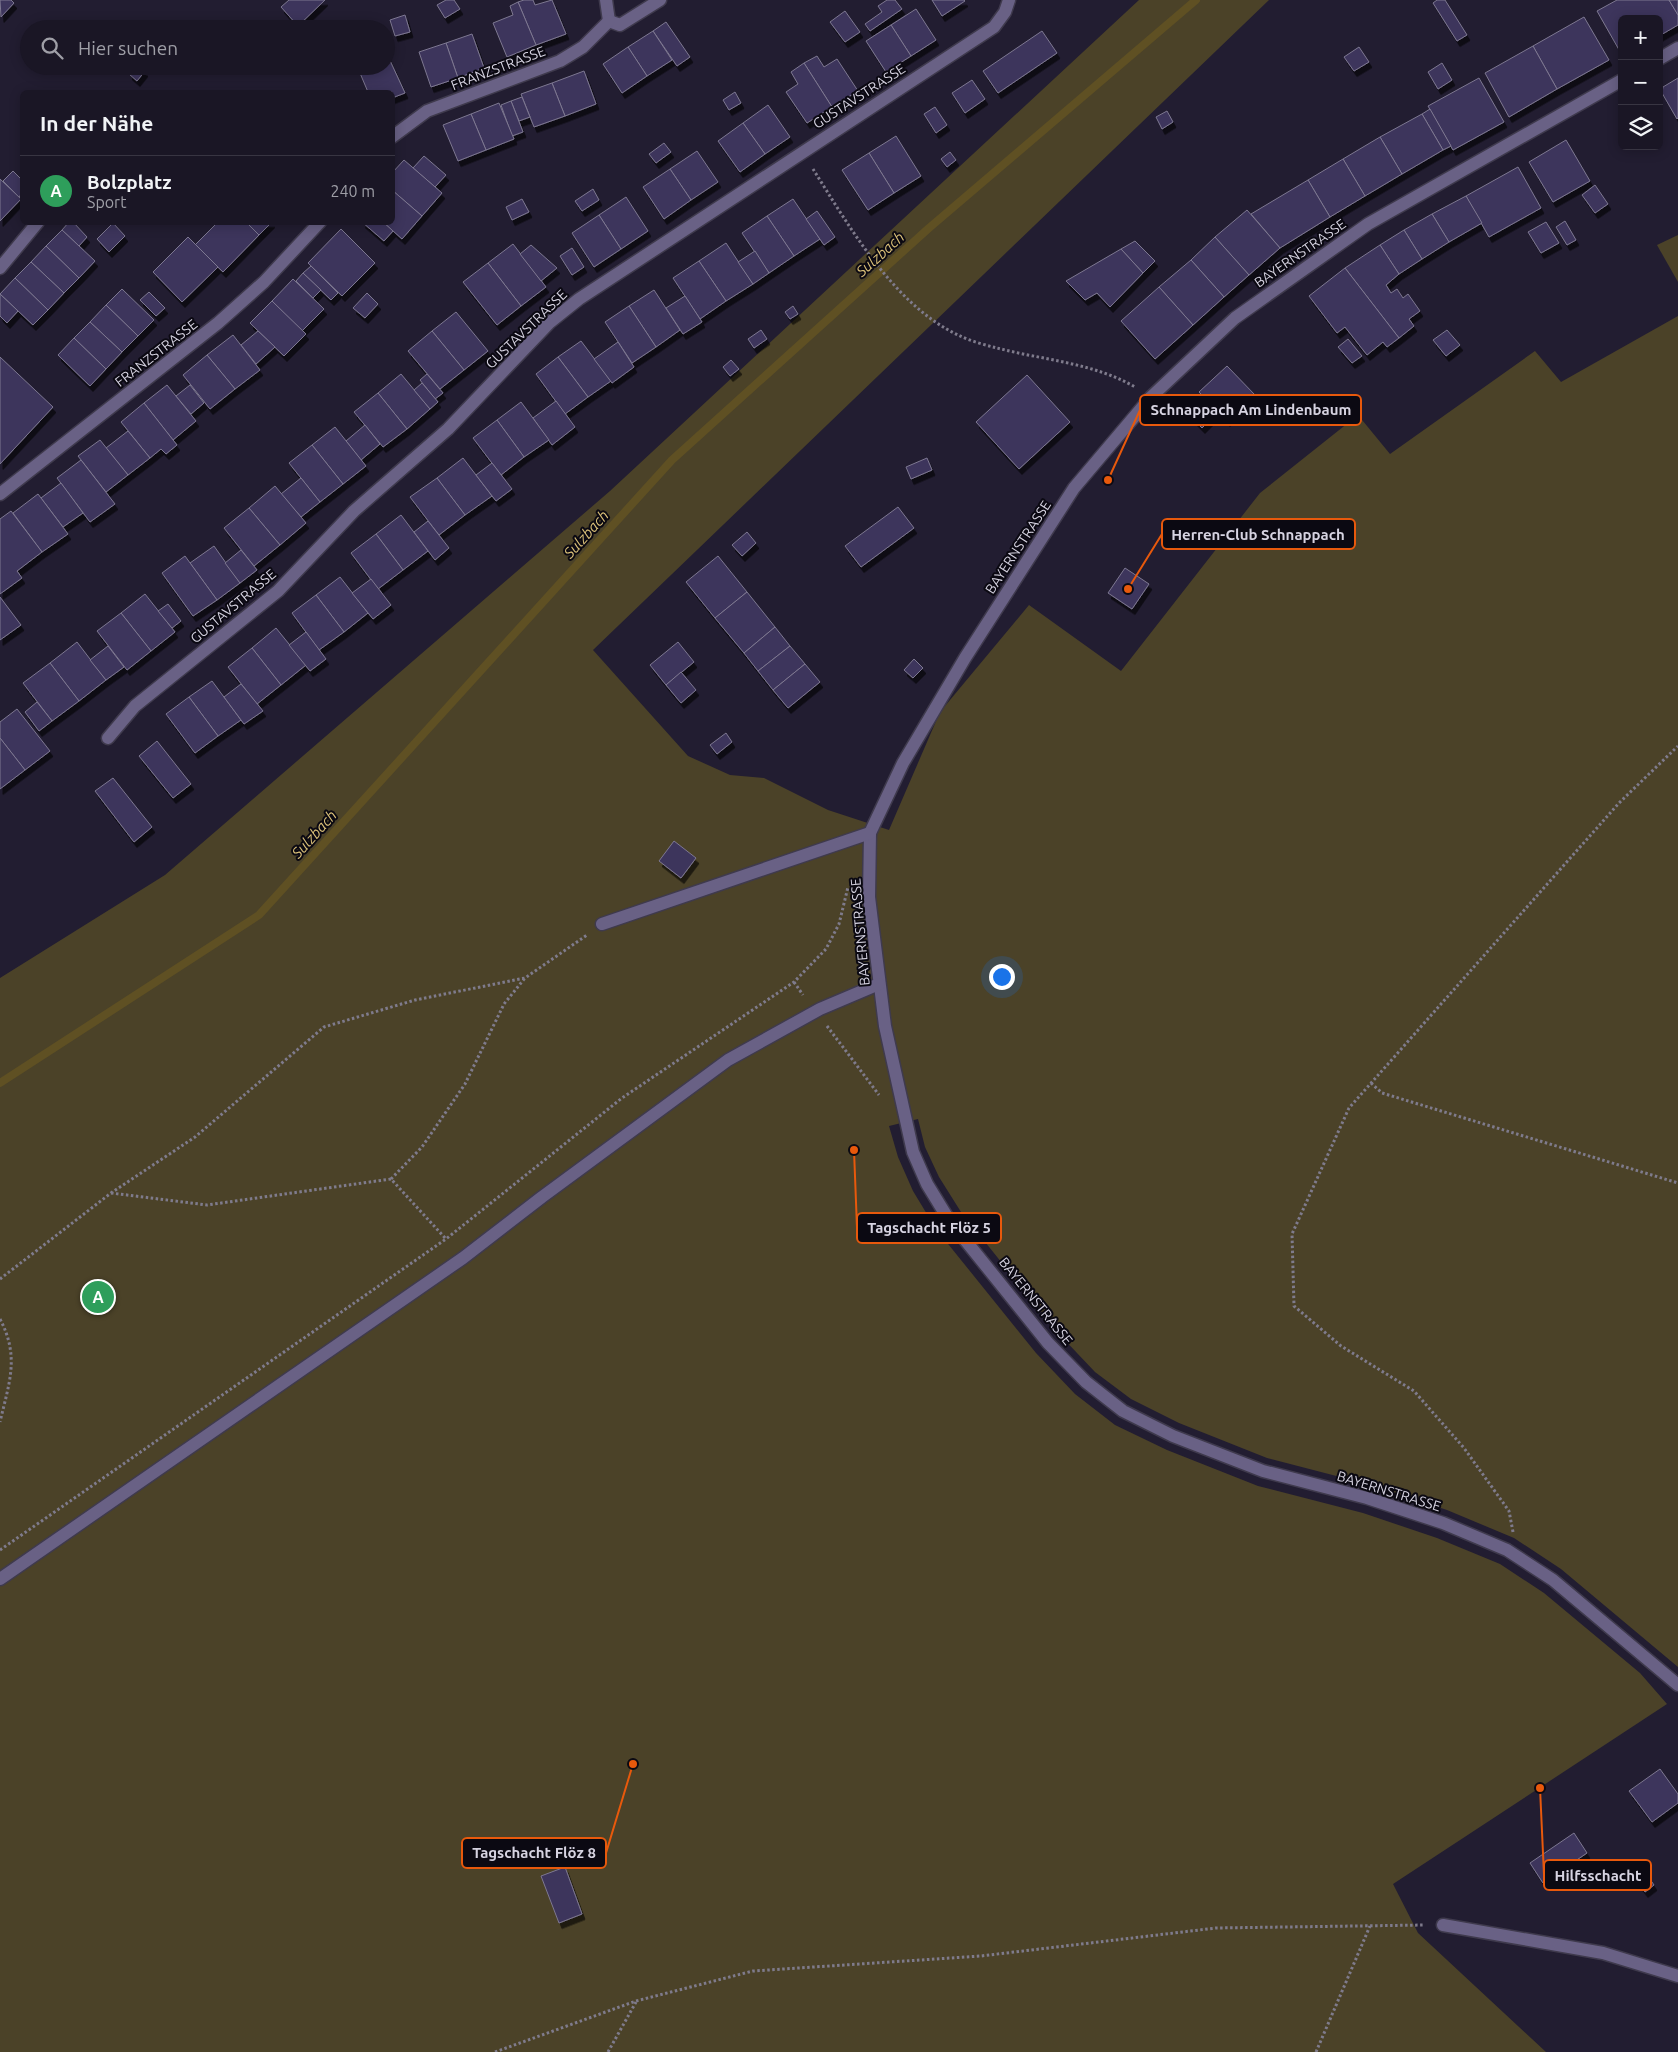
<!DOCTYPE html>
<html lang="de">
<head>
<meta charset="utf-8">
<style>
  :root { --surface:#1a1625; --page:#272332; --text:#f1f3f6; --muted:#9f9fa7; --line:#383542; --accent:#d93025 }
  body { margin:0; font-family:Ubuntu,sans-serif; background:var(--page); color:var(--text) }
  .controls { position:absolute; right:15px; top:15px; display:grid; overflow:hidden; border-radius:8px; box-shadow:0 2px 12px #0003 }
  .controls button { width:45px; height:45px; display:grid; place-items:center; padding:0; border:0; border-bottom:1px solid var(--line); background:var(--surface); color:var(--text); font:25px sans-serif }
  .you { position:absolute; left:1001px; top:976px; width:18px; height:18px; margin:-12px; border:4px solid #fff; border-radius:50%; background:#1a73e8; box-shadow:0 0 0 8px #1a73e833 }
  .badge { display:grid; place-items:center; width:32px; height:32px; border-radius:50%; background:var(--accent); color:#fff; font-size:16px; font-weight:700 }
  .pin { position:absolute; translate:-50% -50%; border:2px solid #fff; box-shadow:0 1px 5px #0006 }
  .list { margin:0; padding:0; list-style:none }
  h2 { display:flex; justify-content:space-between; align-items:center; height:65px; margin:0; padding:0 20px; font-size:21px }
  h2 small { font-size:16px; font-weight:400; color:var(--muted) }
  .list li { display:grid; grid-template-columns:32px 1fr auto; gap:15px; align-items:center; box-sizing:border-box; height:70px; padding:0 20px; border-top:1px solid var(--line) }
  .list b { display:block; font-size:19px; white-space:nowrap }
  .list p { margin:0; font-size:16px; white-space:nowrap; color:var(--muted) }
  .list em { font-size:16px; font-style:normal; color:var(--muted) }
  .icon { flex:none; width:28px; height:28px; fill:none; stroke:currentColor; stroke-width:2; stroke-linecap:round; stroke-linejoin:round }
  .map { position:relative; flex:none; width:1678px; height:2052px; overflow:hidden }
  .search { position:absolute; background:var(--surface); box-shadow:0 2px 12px #0003; left:20px; top:20px; width:375px; height:55px; display:flex; align-items:center; gap:12px; box-sizing:border-box; padding:0 18px; border-radius:28px; color:var(--muted); font-size:19px }
  .panel { position:absolute; background:var(--surface); box-shadow:0 2px 12px #0003; left:20px; top:90px; width:375px; height:135px; border-radius:8px }
  .map>svg:first-child { display:block }
</style>
</head>
<body>
<div class="map">
<svg width="1678" height="2052" viewBox="0 0 1678 2052">
  <defs>
    <filter id="shadow"><feDropShadow dx="3" dy="5.5" stdDeviation="0" flood-color="#0009"/></filter>
  </defs>
  <rect width="100%" height="100%" fill="#221d31"/>
  <!-- green -->
  <g fill="#4b4228">
    <path d="M1139,0H1269L593,650L688,756L730,775L764,778L828,810L889,830L940,712L1029,605L1121,671L1260,493L1358,415L1390,454L1535,351L1561,382L1678,316V1667L1561,1569L1514,1538L1447,1510L1371,1485L1267,1458L1179,1423L1131,1399L1095,1372L1059,1334L961,1212L939,1177L925,1147L918,1119L889,1126L898,1157L913,1191L936,1229L1036,1353L1075,1394L1115,1425L1167,1450L1258,1486L1363,1513L1437,1538L1500,1564L1544,1593L1640,1673L1667,1704L1393,1884L1418,1933L1546,2052H0V978L165,875L610,491Z"/>
    <path d="M1678,235V282L1657,245Z"/>
  </g>
  <g fill="none" stroke-linecap="round" stroke-linejoin="round">
    <!-- stream -->
    <path stroke="#5f5023" stroke-width="8" d="M0,1083L259,915L672,460L929,228L1196,0"/>
  </g>
  <!-- building -->
  <g fill="#3e345b" stroke="#7d7891" filter="url(#shadow)">
    <path d="M0,0H11L14,3L1,17Z"/>
    <path d="M289,0H325L298,26L281,7Z"/>
    <path d="M446,0H454L460,9L445,18L437,5Z"/>
    <path d="M524,0H533L535,5L552,0L566,34L536,45L518,2Z"/>
    <path d="M887,0H895L902,9L870,31L865,24L882,12L878,6Z"/>
    <path d="M932,0H964L965,1L942,16Z"/>
    <path d="M1437,0H1445L1467,35L1457,41L1433,3Z"/>
    <path d="M1617,0H1669L1678,15V25L1659,36V19H1622V55L1597,11Z"/>
    <path d="M1669,0H1678V15Z"/>
    <path d="M518,2L536,45L507,57L493,23L513,15L510,6Z"/>
    <path d="M916,9L936,40L911,56L891,25Z"/>
    <path d="M845,11L860,32L845,42L830,22Z"/>
    <path d="M405,15L410,32L395,36L390,20Z"/>
    <path d="M1584,17L1609,60L1557,89L1533,46Z"/>
    <path d="M666,22L690,57L677,66L653,31Z"/>
    <path d="M891,25L911,56L886,72L866,41Z"/>
    <path d="M653,31L672,60L647,76L628,47Z"/>
    <path d="M1042,31L1057,53L998,93L983,71Z"/>
    <path d="M472,34L484,68L458,78L446,43Z"/>
    <path d="M446,43L458,78L431,87L419,52Z"/>
    <path d="M1533,46L1557,89L1509,117L1485,73Z"/>
    <path d="M628,47L647,76L622,93L603,64Z"/>
    <path d="M1359,47L1369,62L1354,71L1344,57Z"/>
    <path d="M386,52L405,93L392,98V92H368L357,66H386Z"/>
    <path d="M817,56L824,67L837,59L858,91L832,107L804,63Z"/>
    <path d="M804,63L832,107L807,123L786,92L798,84L791,72Z"/>
    <path d="M1442,63L1452,80L1438,89L1428,72Z"/>
    <path d="M136,66L145,71L137,81L129,74Z"/>
    <path d="M584,71L596,104L565,116L552,83Z"/>
    <path d="M1479,78L1504,122L1453,150L1428,106Z"/>
    <path d="M1678,78V118L1677,119L1662,93L1663,87Z"/>
    <path d="M972,80L985,99L965,113L952,93Z"/>
    <path d="M552,83L565,116L534,127L521,94Z"/>
    <path d="M735,92L741,103L729,110L723,100Z"/>
    <path d="M522,97L530,117L519,121L511,101Z"/>
    <path d="M511,101L523,132L512,136L501,105Z"/>
    <path d="M499,103L514,139L486,150L471,114Z"/>
    <path d="M768,105L790,137L765,154L743,123Z"/>
    <path d="M935,107L947,125L936,133L924,114Z"/>
    <path d="M1430,109L1451,146L1443,150L1422,114Z"/>
    <path d="M1167,111L1173,122L1162,129L1156,117Z"/>
    <path d="M471,114L486,150L458,161L443,125Z"/>
    <path d="M1422,114L1443,150L1402,174L1380,137Z"/>
    <path d="M743,123L765,154L740,172L718,141Z"/>
    <path d="M896,136L921,176L894,193L869,153Z"/>
    <path d="M1380,137L1402,174L1365,196L1343,159Z"/>
    <path d="M1566,140L1590,181L1553,202L1529,162Z"/>
    <path d="M664,143L671,152L656,163L649,154Z"/>
    <path d="M697,151L718,182L691,200L670,169Z"/>
    <path d="M950,152L956,160L947,167L941,159Z"/>
    <path d="M869,153L894,193L868,210L842,170Z"/>
    <path d="M424,156L446,175L435,187L413,168Z"/>
    <path d="M1343,159L1365,196L1330,217L1308,180Z"/>
    <path d="M404,160L442,193L422,216L392,190V173Z"/>
    <path d="M1518,167L1541,208L1489,237L1466,196Z"/>
    <path d="M670,169L691,200L664,219L643,187Z"/>
    <path d="M13,171L22,180V193L19,197L3,181Z"/>
    <path d="M0,179L21,199L0,221Z"/>
    <path d="M1308,180L1330,217L1280,248L1251,214Z"/>
    <path d="M1595,185L1608,204L1595,213L1582,195Z"/>
    <path d="M593,189L599,200L582,211L575,201Z"/>
    <path d="M392,190L422,216L402,239L383,222H392Z"/>
    <path d="M1466,196L1482,223L1449,242L1432,214Z"/>
    <path d="M626,197L648,231L621,249L599,215Z"/>
    <path d="M522,199L529,212L512,220L506,207Z"/>
    <path d="M793,199L820,239L794,256L767,216Z"/>
    <path d="M1247,210L1280,248L1249,275L1215,237Z"/>
    <path d="M817,211L835,237L824,245L806,219Z"/>
    <path d="M1432,214L1449,242L1422,259L1404,230Z"/>
    <path d="M599,215L621,249L594,267L572,233Z"/>
    <path d="M767,216L794,256L769,273L742,233Z"/>
    <path d="M1565,221L1576,240L1567,245L1556,227Z"/>
    <path d="M69,222H73L87,237L79,246L62,230Z"/>
    <path d="M218,222H246L259,235L223,272L195,245Z"/>
    <path d="M246,222H272L259,235Z"/>
    <path d="M362,222H383L393,231L384,241Z"/>
    <path d="M1546,222L1559,243L1541,253L1528,232Z"/>
    <path d="M113,223L125,236L109,252L97,239Z"/>
    <path d="M341,229L375,263L342,296L308,263Z"/>
    <path d="M62,230L95,261L79,278L46,246Z"/>
    <path d="M1404,230L1422,259L1399,274L1380,245Z"/>
    <path d="M188,237L218,267L182,302L153,272Z"/>
    <path d="M1215,237L1249,275L1224,297L1191,260Z"/>
    <path d="M1135,241L1155,261L1143,273L1121,249Z"/>
    <path d="M726,243L753,284L726,301L699,261Z"/>
    <path d="M513,244L546,287L521,306L488,263Z"/>
    <path d="M531,245L557,268L541,281L520,254Z"/>
    <path d="M1380,245L1399,274L1386,285L1391,293L1397,289L1403,298L1408,294L1420,311L1409,319L1414,326L1399,338L1345,268Z"/>
    <path d="M46,246L79,278L64,293L31,262Z"/>
    <path d="M572,248L584,267L572,275L560,256Z"/>
    <path d="M1121,249L1143,273L1110,307L1097,293L1085,300L1066,281Z"/>
    <path d="M755,251L769,273L753,284L738,262Z"/>
    <path d="M1191,260L1224,297L1193,325L1159,287Z"/>
    <path d="M699,261L726,301L700,319L673,278Z"/>
    <path d="M31,262L64,293L48,310L15,278Z"/>
    <path d="M488,263L521,306L497,325L463,282Z"/>
    <path d="M311,266L338,293L331,300L303,273Z"/>
    <path d="M1345,268L1399,338L1387,347L1383,342L1367,355L1345,327L1337,333L1309,296Z"/>
    <path d="M303,273L321,290L313,298L296,281Z"/>
    <path d="M15,278L48,310L33,325L0,294Z"/>
    <path d="M293,279L324,309L302,331L272,301Z"/>
    <path d="M1159,287L1193,325L1155,359L1121,321Z"/>
    <path d="M122,289L154,320L138,336L106,305Z"/>
    <path d="M654,290L680,330L656,347L629,306Z"/>
    <path d="M149,292L165,308L156,316L140,300Z"/>
    <path d="M367,293L378,304L365,318L353,308Z"/>
    <path d="M0,294L18,311L7,323L0,316Z"/>
    <path d="M685,296L702,322L683,334L666,308Z"/>
    <path d="M272,301L306,334L284,356L250,323Z"/>
    <path d="M106,305L138,336L122,352L90,322Z"/>
    <path d="M629,306L656,347L632,363L605,322Z"/>
    <path d="M793,306L798,314L790,319L785,312Z"/>
    <path d="M456,312L488,351L464,370L432,331Z"/>
    <path d="M90,322L122,352L106,369L74,338Z"/>
    <path d="M761,330L767,339L754,348L748,339Z"/>
    <path d="M1447,330L1460,345L1446,356L1433,340Z"/>
    <path d="M258,331L275,347L256,364L241,345Z"/>
    <path d="M432,331L464,370L440,389L408,351Z"/>
    <path d="M233,335L260,370L235,389L207,355Z"/>
    <path d="M74,338L106,369L90,386L58,355Z"/>
    <path d="M1348,339L1362,356L1352,363L1338,347Z"/>
    <path d="M581,341L611,381L588,397L558,357Z"/>
    <path d="M618,342L634,367L612,383L594,359Z"/>
    <path d="M207,355L235,389L210,409L183,375Z"/>
    <path d="M0,357L53,407L0,464Z"/>
    <path d="M558,357L588,397L565,414L536,374Z"/>
    <path d="M731,360L739,369L730,376L723,367Z"/>
    <path d="M1227,366L1255,395L1227,421L1199,392Z"/>
    <path d="M401,374L430,409L407,429L378,393Z"/>
    <path d="M427,374L443,393L435,399L420,380Z"/>
    <path d="M1027,375L1070,422L1019,469L976,422Z"/>
    <path d="M422,383L438,402L430,409L414,390Z"/>
    <path d="M167,385L196,421L173,440L144,403Z"/>
    <path d="M190,385L204,403L191,414L176,396Z"/>
    <path d="M378,393L407,429L383,447L354,412Z"/>
    <path d="M1195,400L1213,417L1202,428L1184,410Z"/>
    <path d="M556,401L575,427L552,445L533,418Z"/>
    <path d="M521,402L549,440L524,457L497,420Z"/>
    <path d="M144,403L177,445L166,454L161,449L150,458L121,422Z"/>
    <path d="M497,420L524,457L501,475L473,438Z"/>
    <path d="M365,425L380,444L361,460L346,441Z"/>
    <path d="M335,427L366,466L343,484L312,445Z"/>
    <path d="M128,431L150,458L128,475L106,448Z"/>
    <path d="M100,440L128,475L106,492L78,456Z"/>
    <path d="M312,445L343,484L320,502L289,463Z"/>
    <path d="M463,458L492,496L465,515L437,478Z"/>
    <path d="M927,458L932,470L911,479L906,467Z"/>
    <path d="M81,460L115,504L90,522L57,478Z"/>
    <path d="M492,463L512,489L496,501L476,475Z"/>
    <path d="M301,478L320,502L301,517L281,494Z"/>
    <path d="M437,478L465,515L439,535L410,497Z"/>
    <path d="M61,483L83,513L63,527L41,498Z"/>
    <path d="M275,486L306,523L280,545L249,508Z"/>
    <path d="M38,494L68,534L42,552L13,513Z"/>
    <path d="M898,507L914,528L861,567L845,546Z"/>
    <path d="M249,508L280,545L254,566L224,528Z"/>
    <path d="M11,511L42,552L17,571L22,578L0,594V519Z"/>
    <path d="M401,515L428,551L403,570L376,534Z"/>
    <path d="M428,521L449,548L435,560L414,532Z"/>
    <path d="M747,532L756,543L742,556L732,545Z"/>
    <path d="M376,534L403,570L378,589L351,553Z"/>
    <path d="M214,546L240,583L217,600L190,563Z"/>
    <path d="M241,550L257,570L240,583L225,563Z"/>
    <path d="M185,556L217,600L193,616L162,573Z"/>
    <path d="M718,556L747,592L715,618L686,582Z"/>
    <path d="M1125,568L1149,584L1132,609L1108,593Z"/>
    <path d="M340,577L368,613L344,632L316,595Z"/>
    <path d="M371,579L391,605L373,619L352,593Z"/>
    <path d="M747,592L775,627L744,653L715,618Z"/>
    <path d="M145,594L175,632L151,651L121,613Z"/>
    <path d="M316,595L344,632L319,650L292,613Z"/>
    <path d="M0,597L21,625L0,640Z"/>
    <path d="M168,604L181,621L172,628L158,611Z"/>
    <path d="M121,613L151,651L127,670L97,631Z"/>
    <path d="M775,627L790,646L758,671L744,653Z"/>
    <path d="M276,628L306,665L281,685L252,648Z"/>
    <path d="M306,632L326,659L310,671L289,645Z"/>
    <path d="M77,642L106,680L79,701L50,663Z"/>
    <path d="M678,642L694,662L666,685L650,665Z"/>
    <path d="M108,646L124,667L106,680L90,660Z"/>
    <path d="M790,646L805,664L773,690L758,671Z"/>
    <path d="M252,648L281,685L257,704L228,667Z"/>
    <path d="M914,659L923,668L913,678L904,670Z"/>
    <path d="M50,663L79,701L52,721L23,683Z"/>
    <path d="M805,664L820,682L788,708L773,690Z"/>
    <path d="M681,672L696,690L681,703L666,685Z"/>
    <path d="M212,681L241,720L218,736L189,697Z"/>
    <path d="M241,684L263,711L244,724L224,697Z"/>
    <path d="M189,697L218,736L195,753L166,714Z"/>
    <path d="M37,702L52,721L39,731L25,712Z"/>
    <path d="M17,709L50,751L25,770L0,738V722Z"/>
    <path d="M726,733L732,742L717,754L710,745Z"/>
    <path d="M0,738L25,770L0,789Z"/>
    <path d="M157,741L191,784L173,798L139,756Z"/>
    <path d="M113,778L152,827L134,842L95,791Z"/>
    <path d="M674,841L696,858L681,878L659,861Z"/>
    <path d="M1660,1769L1678,1794V1803L1652,1822L1629,1791Z"/>
    <path d="M1574,1833L1587,1853L1543,1883L1530,1863Z"/>
    <path d="M565,1867L582,1914L559,1923L541,1876Z"/>
    <path d="M1645,1872L1654,1885L1645,1892L1635,1879Z"/>
  </g>
  <g fill="none" stroke-linecap="round" stroke-linejoin="round">
    <defs>
      <g id="minor">
        <path d="M606,0L609,21"/>
        <path d="M609,21L620,25L660,0"/>
        <path d="M1659,59L1678,48"/>
        <path d="M1622,80L1368,224L1235,318L1151,397L1074,488L965,658L903,763L870,833L869,897L885,1026L913,1152L927,1184L949,1220L1048,1343L1086,1382L1123,1411L1173,1436L1263,1471L1367,1498L1443,1523L1507,1550L1553,1580L1678,1685"/>
        <path d="M392,137L427,111L560,61L583,47L609,21"/>
        <path d="M0,268L38,222"/>
        <path d="M0,494L218,323L264,282L320,222"/>
        <path d="M108,738L135,706L278,591L354,511L448,429L549,323L579,299L994,27L1005,12L1009,0"/>
        <path d="M602,924L870,833"/>
        <path d="M0,1579L463,1258L542,1197L728,1060L820,1009L879,984"/>
        <path d="M1443,1925L1603,1953L1678,1976"/>
      </g>
    </defs>
    <!-- minor casing -->
    <use href="#minor" stroke="#3f3a4d" stroke-width="15"/>
    <!-- path -->
    <g stroke="#7f7b8c" stroke-width="3" stroke-dasharray="2.5 2.5" stroke-linecap="butt">
      <path d="M813,169C849,226 894,305 958,335C970,341 985,345 997,348C1043,360 1094,363 1135,387"/>
      <path d="M794,982L803,995"/>
      <path d="M827,1026L879,1095"/>
      <path d="M1371,1083L1382,1093L1678,1183"/>
      <path d="M391,1179L422,1147L465,1084L504,1004L525,978"/>
      <path d="M111,1193L207,1205L391,1179L446,1239"/>
      <path d="M0,1279L111,1193L195,1137L324,1027L415,1000L525,978L587,935"/>
      <path d="M0,1319C20,1357 9,1383 0,1422"/>
      <path d="M1513,1532L1509,1511L1464,1448L1414,1391L1341,1346L1294,1306L1292,1234L1349,1108L1619,803L1678,746"/>
      <path d="M0,1550L446,1239L622,1098L794,982L826,949L839,924L848,887"/>
      <path d="M495,2052L636,2001L753,1971L981,1956L1216,1928L1424,1925"/>
      <path d="M608,2052L636,2002"/>
      <path d="M1316,2052L1370,1926"/>
    </g>
    <!-- minor -->
    <use href="#minor" stroke="#696185" stroke-width="12"/>
  </g>
  <g text-anchor="middle" dominant-baseline="central" stroke-width="4" stroke-linejoin="round" paint-order="stroke">
    <!-- street labels -->
    <g font-size="14" fill="#d6d3e1" stroke="#0b0912">
      <text transform="translate(498 68) rotate(-21)">FRANZSTRASSE</text>
      <text transform="translate(859 96) rotate(-33)">GUSTAVSTRASSE</text>
      <text transform="translate(1300 253) rotate(-35)">BAYERNSTRASSE</text>
      <text transform="translate(526 329) rotate(-44)">GUSTAVSTRASSE</text>
      <text transform="translate(156 353) rotate(-38)">FRANZSTRASSE</text>
      <text transform="translate(1018 547) rotate(-57)">BAYERNSTRASSE</text>
      <text transform="translate(233 606) rotate(-40)">GUSTAVSTRASSE</text>
      <text transform="translate(860 932) rotate(-95)">BAYERNSTRASSE</text>
      <text transform="translate(1036 1301) rotate(51)">BAYERNSTRASSE</text>
      <text transform="translate(1389 1491) rotate(17)">BAYERNSTRASSE</text>
    </g>
    <!-- water labels -->
    <g font-size="15" font-style="italic" fill="#dbc179" stroke="#0b0912">
      <text transform="translate(880 254) rotate(-42)">Sulzbach</text>
      <text transform="translate(586 534) rotate(-48)">Sulzbach</text>
      <text transform="translate(314 834) rotate(-48)">Sulzbach</text>
    </g>
  </g>
  <!-- callouts -->
  <path fill="none" stroke="#e8590c" stroke-width="2" d="M1108 480L1140 410M1128 589L1162 534M854 1150L857 1228M633 1764L606 1853M1540 1788L1544 1875"/>
  <g fill="#e8590c" stroke="#0b0912" stroke-width="2">
    <circle cx="1108" cy="480" r="5"/>
    <circle cx="1128" cy="589" r="5"/>
    <circle cx="854" cy="1150" r="5"/>
    <circle cx="633" cy="1764" r="5"/>
    <circle cx="1540" cy="1788" r="5"/>
  </g>
  <g fill="#0b0912" stroke="#e8590c" stroke-width="2">
    <rect x="1140" y="395" width="221" height="30" rx="5"/>
    <rect x="1162" y="519" width="193" height="30" rx="5"/>
    <rect x="857" y="1213" width="144" height="30" rx="5"/>
    <rect x="462" y="1838" width="144" height="30" rx="5"/>
    <rect x="1544" y="1860" width="107" height="30" rx="5"/>
  </g>
  <g font-size="15" text-anchor="middle" font-weight="bold" fill="#d6d3e1">
    <text x="1251" y="415">Schnappach Am Lindenbaum</text>
    <text x="1258" y="540">Herren-Club Schnappach</text>
    <text x="929" y="1233">Tagschacht Flöz 5</text>
    <text x="534" y="1858">Tagschacht Flöz 8</text>
    <text x="1598" y="1881">Hilfsschacht</text>
  </g>
</svg>
<div class="controls">
<button>+</button>
<button>−</button>
<button><svg class="icon" aria-label="layers" viewBox="0 0 24 24"><path d="M12 4l9 5-9 5-9-5zM3 14l9 5 9-5"/></svg></button>
</div>
<div class="you"></div>
<div class="pin badge" style="left:98px;top:1297px;background:#2e9e5b">A</div>
<div class="search"><svg class="icon" aria-label="search" viewBox="0 0 24 24"><circle cx="10" cy="10" r="6"/><path d="M15 15l6 6"/></svg>Hier suchen</div>
<section class="panel">
<h2>In der Nähe<small></small></h2>
<ul class="list">
<li><span class="badge" style="background:#2e9e5b">A</span><div><b>Bolzplatz</b><p>Sport</p></div><em>240 m</em></li>
</ul>
</section>
</div>
</body>
</html>
